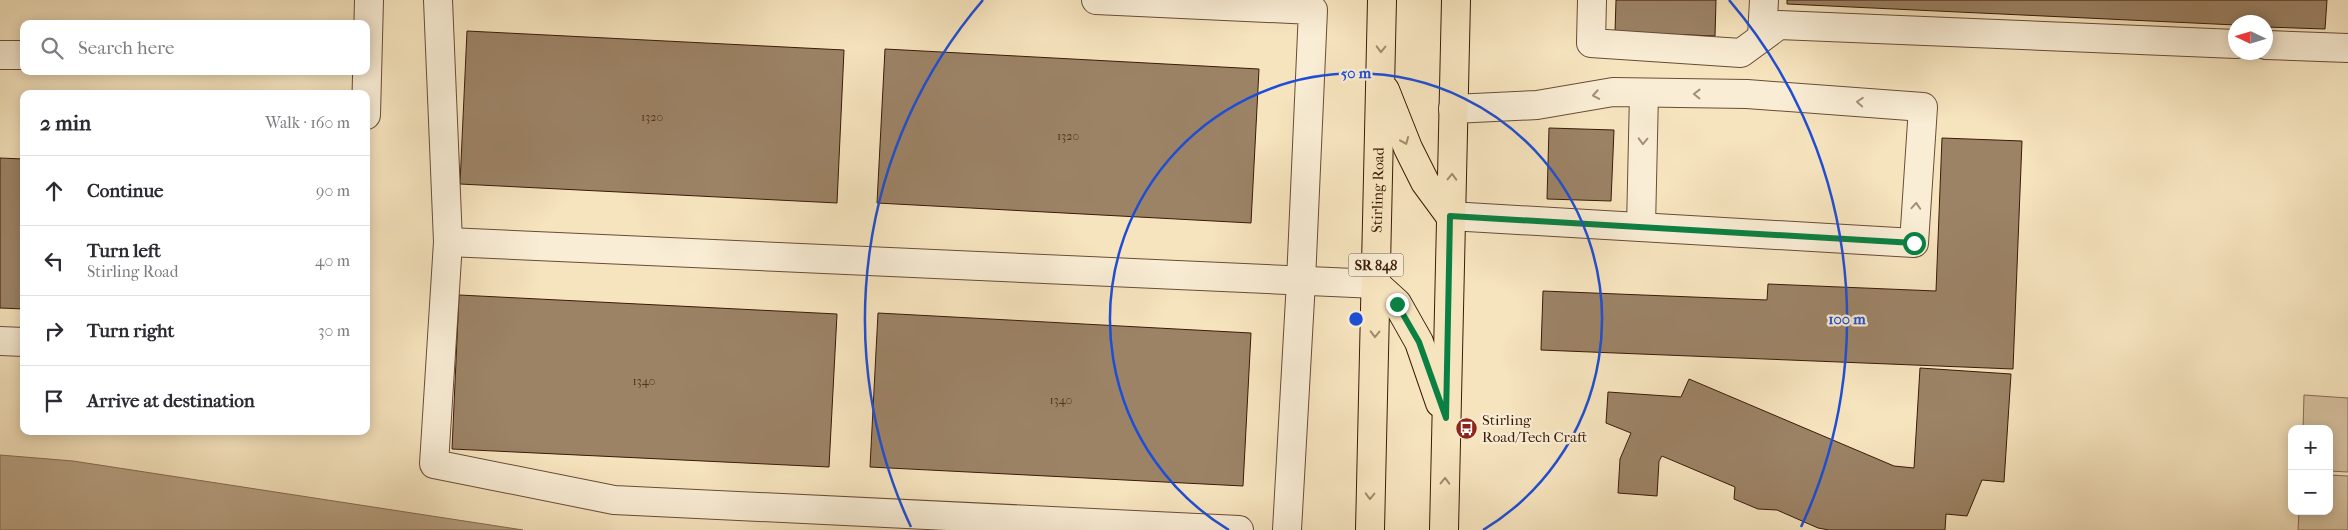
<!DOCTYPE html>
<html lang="en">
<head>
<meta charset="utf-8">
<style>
  :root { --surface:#fff; --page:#f2f2f3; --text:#2b2b33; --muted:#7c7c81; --line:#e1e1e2 }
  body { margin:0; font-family:"IM FELL French Canon",serif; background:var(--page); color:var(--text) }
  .controls { position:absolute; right:15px; bottom:15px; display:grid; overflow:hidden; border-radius:10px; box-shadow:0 2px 12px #0003 }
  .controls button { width:45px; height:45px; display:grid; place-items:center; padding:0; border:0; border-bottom:1px solid var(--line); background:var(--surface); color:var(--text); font:25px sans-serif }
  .compass { position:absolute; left:2228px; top:15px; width:45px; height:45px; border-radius:50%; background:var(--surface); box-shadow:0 2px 12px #0003; rotate:274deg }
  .stop { position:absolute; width:15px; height:15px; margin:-11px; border:4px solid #0b8043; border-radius:50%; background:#fff }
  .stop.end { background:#0b8043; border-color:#fff; box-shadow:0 1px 5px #0008 }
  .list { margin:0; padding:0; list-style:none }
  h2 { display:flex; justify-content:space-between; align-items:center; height:65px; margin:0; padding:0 20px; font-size:21px }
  h2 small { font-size:16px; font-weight:400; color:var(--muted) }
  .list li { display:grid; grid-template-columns:32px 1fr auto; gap:15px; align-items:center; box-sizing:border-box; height:70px; padding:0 20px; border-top:1px solid var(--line) }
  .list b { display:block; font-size:19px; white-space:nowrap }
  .list p { margin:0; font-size:16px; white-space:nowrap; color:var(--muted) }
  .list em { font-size:16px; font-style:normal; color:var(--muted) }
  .icon { flex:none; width:28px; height:28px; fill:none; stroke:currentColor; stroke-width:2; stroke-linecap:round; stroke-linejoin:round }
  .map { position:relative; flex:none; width:2348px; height:530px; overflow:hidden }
  .search { position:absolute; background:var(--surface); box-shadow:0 2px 12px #0003; left:20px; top:20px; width:350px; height:55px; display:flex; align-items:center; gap:12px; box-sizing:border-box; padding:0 18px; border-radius:10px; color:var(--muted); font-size:19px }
  .panel { position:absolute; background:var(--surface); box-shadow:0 2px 12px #0003; left:20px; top:90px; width:350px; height:345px; border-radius:10px }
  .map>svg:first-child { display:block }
</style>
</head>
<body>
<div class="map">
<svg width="2348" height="530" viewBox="0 0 2348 530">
  <rect width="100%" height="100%" fill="#f6e4be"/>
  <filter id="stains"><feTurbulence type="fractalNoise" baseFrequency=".004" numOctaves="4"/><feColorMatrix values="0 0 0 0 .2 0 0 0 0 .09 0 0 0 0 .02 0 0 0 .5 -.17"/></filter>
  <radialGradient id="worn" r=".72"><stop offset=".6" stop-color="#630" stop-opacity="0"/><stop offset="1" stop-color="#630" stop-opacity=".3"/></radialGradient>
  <!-- green -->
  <g fill="#d6c29f" stroke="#886e53">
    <path d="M2304,395L2348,398V472L2329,471V429H2303Z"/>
    <path d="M2329,475L2348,476V530H2298L2299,511H2329Z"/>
  </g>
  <!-- water -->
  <path fill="#b69f80" stroke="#856a50" d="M0,455L73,461L523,530H0Z"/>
  <!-- building -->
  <g fill="#9c8366" stroke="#3b1a07">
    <path d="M1616,0H1716L1715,36L1615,32Z"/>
    <path d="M1787,0H2327L2325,29L2266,27V22H2236V25L1787,4Z"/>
    <path d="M467,31L844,50L837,203L460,184Z"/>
    <path d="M885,49L1259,69L1251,223L877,203Z"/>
    <path d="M1549,128L1614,130L1611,201L1547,199Z"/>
    <path d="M1942,138L2022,141L2013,369L1541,350L1543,291L1767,300L1768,284L1936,291Z"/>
    <path d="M0,158L24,159V309L0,308Z"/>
    <path d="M459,295L837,314L829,467L452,449Z"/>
    <path d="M878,313L1251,333L1243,486L870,467Z"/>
    <path d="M1920,368L2011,374L2004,482L1982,480L1967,516L1946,514L1945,530H1829L1818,528L1777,510L1758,509L1734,499L1735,487L1662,456L1659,461L1657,496L1618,493L1620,459L1631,433L1606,423L1608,392L1681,397L1689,379L1894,466L1914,468Z"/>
  </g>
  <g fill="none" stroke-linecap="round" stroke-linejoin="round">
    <defs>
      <g id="minor">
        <path d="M438,0L448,242L434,464L614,500L1239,530"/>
        <path d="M1096,0L1313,10L1301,281L1287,530"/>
        <path d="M1592,0L1591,43L1741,53L1779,25L2236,44"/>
        <path d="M1762,37L1764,0"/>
        <path d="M2266,45L2348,48"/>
        <path d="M0,55H24"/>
        <path d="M366,115L369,0"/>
        <path d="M1450,216L1914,243L1923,107L1747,94L1613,92L1537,105L1453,109"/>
        <path d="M1641,227L1644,93"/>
        <path d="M448,242L1376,284"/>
        <path d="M0,341L24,342"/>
      </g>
      <g id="major">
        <path d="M1385,90L1408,148L1425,182L1450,216"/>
        <path d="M1376,284L1397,303L1419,342L1440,403"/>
        <path id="s1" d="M1370,530L1382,0"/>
        <path d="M1444,530L1456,0"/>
      </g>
    </defs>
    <!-- minor casing -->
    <use href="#minor" stroke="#6a4c35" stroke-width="30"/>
    <!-- major casing -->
    <use href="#major" stroke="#3b1a07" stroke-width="30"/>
    <!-- minor -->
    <use href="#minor" stroke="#f9edd5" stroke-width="28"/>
    <!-- major -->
    <use href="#major" stroke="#f6e4be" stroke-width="28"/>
  </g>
  <!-- one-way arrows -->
  <defs><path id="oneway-chevron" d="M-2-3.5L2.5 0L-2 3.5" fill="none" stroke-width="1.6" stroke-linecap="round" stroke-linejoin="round" transform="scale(1.25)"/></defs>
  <g stroke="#a2896c">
    <use href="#oneway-chevron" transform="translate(1381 49) rotate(91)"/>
    <use href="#oneway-chevron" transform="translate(1405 141) rotate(68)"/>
    <use href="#oneway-chevron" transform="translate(1452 177) rotate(-88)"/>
    <use href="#oneway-chevron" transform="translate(1375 334) rotate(91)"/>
    <use href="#oneway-chevron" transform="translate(1445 481) rotate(-89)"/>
    <use href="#oneway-chevron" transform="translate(1370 496) rotate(91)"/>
  </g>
  <g stroke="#a48e78">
    <use href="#oneway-chevron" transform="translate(1697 94) rotate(-179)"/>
    <use href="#oneway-chevron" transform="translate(1596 95) rotate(170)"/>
    <use href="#oneway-chevron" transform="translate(1860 102) rotate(-176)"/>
    <use href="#oneway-chevron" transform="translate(1643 141) rotate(92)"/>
    <use href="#oneway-chevron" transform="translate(1916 206) rotate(-86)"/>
  </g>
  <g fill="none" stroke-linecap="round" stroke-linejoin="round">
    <!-- route -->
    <path stroke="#0b8043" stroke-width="6" d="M1397,304L1419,342L1446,418L1450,216L1914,243"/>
  </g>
  <!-- distance rings -->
  <g fill="none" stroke="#1d4ed8" stroke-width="2.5">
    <path d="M1229 530A246 246 0 1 1 1483 530"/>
    <path d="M911 527A491 491 0 0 1 983 0M1729 0A491 491 0 0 1 1801 527"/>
  </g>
  <!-- icons -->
  <defs>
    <symbol id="bus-disc" viewBox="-11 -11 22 22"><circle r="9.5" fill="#8f2418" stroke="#f9edd5"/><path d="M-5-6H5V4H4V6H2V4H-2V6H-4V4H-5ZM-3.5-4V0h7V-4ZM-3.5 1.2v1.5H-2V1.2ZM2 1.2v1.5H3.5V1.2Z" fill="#fff"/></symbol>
  </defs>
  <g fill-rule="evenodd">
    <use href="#bus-disc" x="1454" y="416" width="25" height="25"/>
  </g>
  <g text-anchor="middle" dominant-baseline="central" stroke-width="4.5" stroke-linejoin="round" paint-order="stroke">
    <!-- number labels -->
    <g font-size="12" fill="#53341f">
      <text x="652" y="117">1320</text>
      <text x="1068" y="136">1320</text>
      <text x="644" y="381">1340</text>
      <text x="1061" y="400">1340</text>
    </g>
    <!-- shield labels -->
    <rect fill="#f9edd5" stroke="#745945" stroke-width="1" x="1348.5" y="253.5" width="55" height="23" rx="4"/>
    <g font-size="14" font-weight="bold" fill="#3b1a07">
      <text x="1376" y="265">SR 848</text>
    </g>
    <!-- street labels -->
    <g font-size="15" fill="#3b1a07" stroke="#f9edd5">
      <text stroke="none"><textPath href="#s1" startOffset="340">Stirling Road</textPath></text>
    </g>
    <!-- poi labels -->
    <g font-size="15" fill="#3b1a07" stroke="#f9edd5" text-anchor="start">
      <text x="1482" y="420">Stirling<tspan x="1482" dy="17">Road/Tech Craft</tspan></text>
    </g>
  </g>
  <circle cx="1356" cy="319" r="8" fill="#1d4ed8" stroke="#f9edd5" stroke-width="2.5"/>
  <g font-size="15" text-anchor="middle" font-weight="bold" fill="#1d4ed8" stroke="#f9edd5" stroke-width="4.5" stroke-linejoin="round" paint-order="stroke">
    <text x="1356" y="78">50 m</text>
    <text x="1847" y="324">100 m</text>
  </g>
  <rect width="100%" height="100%" filter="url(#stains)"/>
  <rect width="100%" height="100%" fill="url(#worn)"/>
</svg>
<div class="controls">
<button>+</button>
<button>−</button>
</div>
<svg class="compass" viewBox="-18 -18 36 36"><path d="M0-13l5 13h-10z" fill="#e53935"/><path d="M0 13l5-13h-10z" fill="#7c7c81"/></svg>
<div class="stop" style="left:1914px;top:243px"></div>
<div class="stop end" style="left:1397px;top:304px"></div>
<div class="search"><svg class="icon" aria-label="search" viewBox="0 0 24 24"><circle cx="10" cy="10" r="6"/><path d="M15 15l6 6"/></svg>Search here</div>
<section class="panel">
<h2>2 min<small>Walk · 160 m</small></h2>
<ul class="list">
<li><svg class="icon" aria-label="ahead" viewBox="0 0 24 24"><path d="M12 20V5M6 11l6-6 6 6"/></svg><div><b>Continue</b></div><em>90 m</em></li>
<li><svg class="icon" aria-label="left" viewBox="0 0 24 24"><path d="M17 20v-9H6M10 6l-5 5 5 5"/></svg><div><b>Turn left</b><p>Stirling Road</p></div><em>40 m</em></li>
<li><svg class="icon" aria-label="right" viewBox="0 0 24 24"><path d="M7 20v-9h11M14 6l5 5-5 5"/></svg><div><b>Turn right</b></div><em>30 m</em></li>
<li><svg class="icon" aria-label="arrive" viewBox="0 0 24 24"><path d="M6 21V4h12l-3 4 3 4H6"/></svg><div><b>Arrive at destination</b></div></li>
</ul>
</section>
</div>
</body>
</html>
